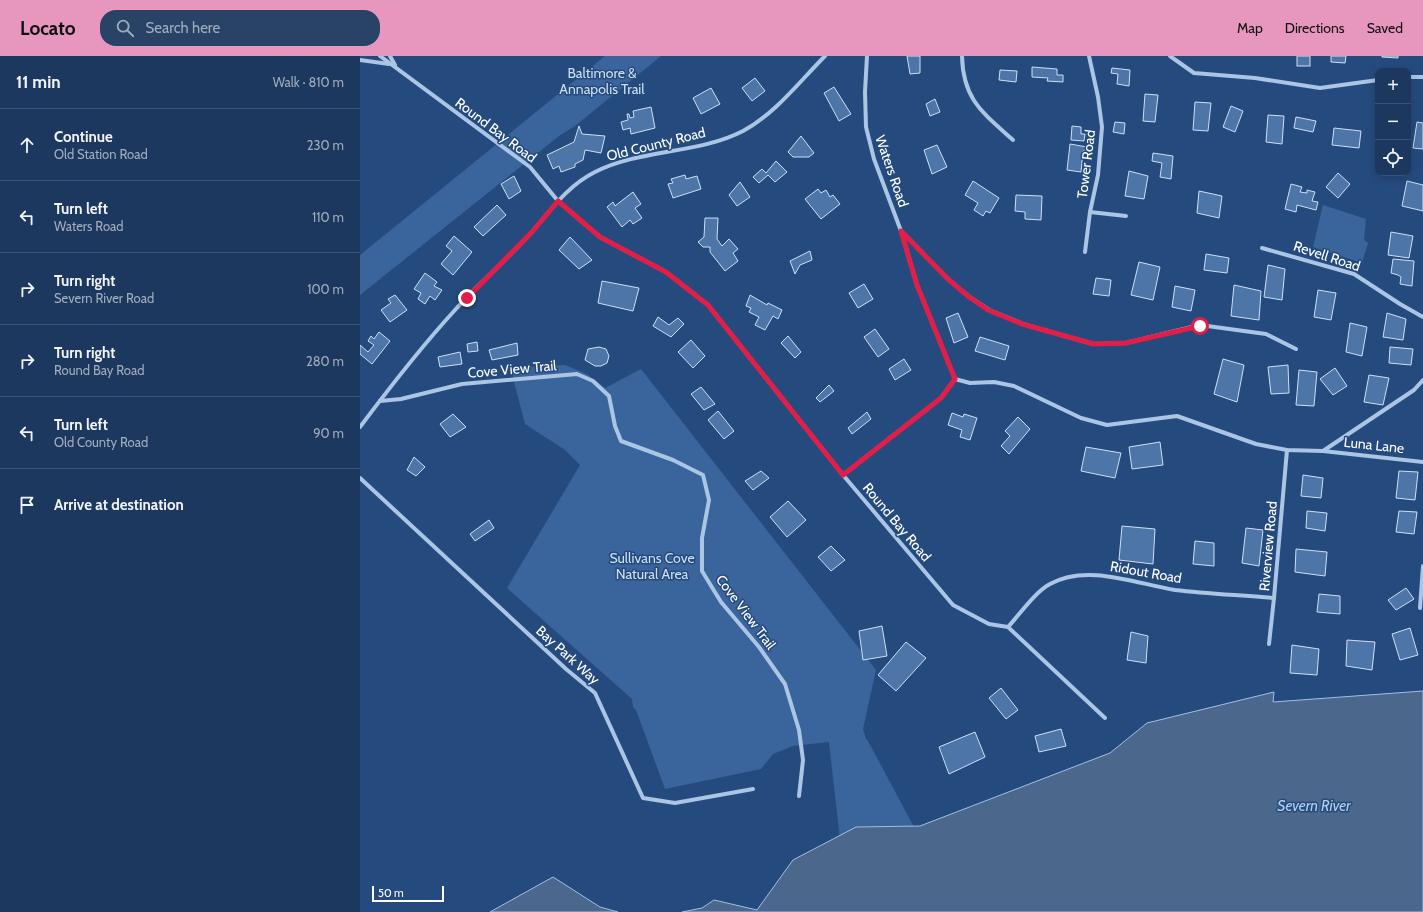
<!DOCTYPE html>
<html lang="en">
<head>
<meta charset="utf-8">
<style>
  :root { --surface:#1c385e; --page:#294367; --text:#f1f3f6; --muted:#a0acbc; --line:#3a5273; --accent:#e797bd }
  body { margin:0; font-family:Cabin,sans-serif; background:var(--page); color:var(--text) }
  .controls { position:absolute; right:12px; top:12px; display:grid; overflow:hidden; border-radius:8px; box-shadow:0 2px 10px #0003 }
  .controls button { width:36px; height:36px; display:grid; place-items:center; padding:0; border:0; border-bottom:1px solid var(--line); background:var(--surface); color:var(--text); font:20px sans-serif }
  .scale { position:absolute; left:12px; bottom:10px; width:72px; box-sizing:border-box; padding-left:4px; border:2px solid #fff; border-top:0; font-size:11px; line-height:14px; white-space:nowrap; color:#fff; -webkit-text-stroke:3px #254b7e; paint-order:stroke }
  .stop { position:absolute; width:12px; height:12px; margin:-9px; border:3px solid #e11d48; border-radius:50%; background:#fff }
  .stop.end { background:#e11d48; border-color:#fff; box-shadow:0 1px 4px #0008 }
  .list { margin:0; padding:0; list-style:none }
  h2 { display:flex; justify-content:space-between; align-items:center; height:52px; margin:0; padding:0 16px; font-size:17px }
  h2 small { font-size:13px; font-weight:400; color:var(--muted) }
  .list li { display:grid; grid-template-columns:26px 1fr auto; gap:12px; align-items:center; box-sizing:border-box; height:72px; padding:0 16px; border-top:1px solid var(--line) }
  .list b { display:block; font-size:15px; white-space:nowrap }
  .list p { margin:0; font-size:13px; white-space:nowrap; color:var(--muted) }
  .list em { font-size:13px; font-style:normal; color:var(--muted) }
  .icon { flex:none; width:22px; height:22px; fill:none; stroke:currentColor; stroke-width:2; stroke-linecap:round; stroke-linejoin:round }
  .map { position:relative; flex:none; width:1063px; height:856px; overflow:hidden }
  header { display:flex; align-items:center; gap:24px; box-sizing:border-box; height:56px; padding:0 20px; background:var(--accent); color:#111 }
  header strong { font-size:19px }
  nav { display:flex; gap:22px; margin-inline-start:auto; font-size:14px }
  .search { width:280px; height:36px; background:var(--page); display:flex; align-items:center; gap:10px; box-sizing:border-box; padding:0 14px; border-radius:16px; color:var(--muted); font-size:15px }
  main { display:flex }
  aside { flex:1; background:var(--surface) }
  .map>svg:first-child { display:block }
</style>
</head>
<body>
<header>
<strong>Locato</strong>
<div class="search"><svg class="icon" aria-label="search" viewBox="0 0 24 24"><circle cx="10" cy="10" r="6"/><path d="M15 15l6 6"/></svg>Search here</div>
<nav><a>Map</a><a>Directions</a><a>Saved</a></nav>
</header>
<main>
<aside>
<h2>11 min<small>Walk · 810 m</small></h2>
<ul class="list">
<li><svg class="icon" aria-label="ahead" viewBox="0 0 24 24"><path d="M12 20V5M6 11l6-6 6 6"/></svg><div><b>Continue</b><p>Old Station Road</p></div><em>230 m</em></li>
<li><svg class="icon" aria-label="left" viewBox="0 0 24 24"><path d="M17 20v-9H6M10 6l-5 5 5 5"/></svg><div><b>Turn left</b><p>Waters Road</p></div><em>110 m</em></li>
<li><svg class="icon" aria-label="right" viewBox="0 0 24 24"><path d="M7 20v-9h11M14 6l5 5-5 5"/></svg><div><b>Turn right</b><p>Severn River Road</p></div><em>100 m</em></li>
<li><svg class="icon" aria-label="right" viewBox="0 0 24 24"><path d="M7 20v-9h11M14 6l5 5-5 5"/></svg><div><b>Turn right</b><p>Round Bay Road</p></div><em>280 m</em></li>
<li><svg class="icon" aria-label="left" viewBox="0 0 24 24"><path d="M17 20v-9H6M10 6l-5 5 5 5"/></svg><div><b>Turn left</b><p>Old County Road</p></div><em>90 m</em></li>
<li><svg class="icon" aria-label="arrive" viewBox="0 0 24 24"><path d="M6 21V4h12l-3 4 3 4H6"/></svg><div><b>Arrive at destination</b></div></li>
</ul>
</aside>
<div class="map">
<svg width="1063" height="856" viewBox="0 0 1063 856">
  <rect width="100%" height="100%" fill="#254b7e"/>
  <!-- green -->
  <g fill="#39649c">
    <path d="M245,0H301L215,70L199,80L0,239V199Z"/>
    <path d="M963,149L1006,163L1004,184L1008,187L1002,207L953,191Z"/>
    <path d="M205,309L227,318L245,332L281,313L516,614L503,673L506,683L508,685L554,771L480,784L469,686L433,690L413,698L401,713L305,733L276,654L273,651L272,643L147,532L220,409L205,394L165,368L154,326L152,312Z"/>
  </g>
  <!-- water -->
  <g fill="#4c678c" stroke="#a0bfe6">
    <path d="M1063,635V856H322L342,852L354,844L397,854L433,804L496,771L560,770L750,697L787,667L914,636L913,646Z"/>
    <path d="M193,821L240,851L258,856H130Z"/>
  </g>
  <!-- building -->
  <g fill="#4e75a7" stroke="#cedff4">
    <path d="M547,0H560V17L550,18Z"/>
    <rect x="937" y="0" width="13" height="10"/>
    <path d="M971,0H986L985,7L971,6Z"/>
    <path d="M1022,0H1038V2L1022,1Z"/>
    <path d="M672,11L697,13V19H703V26L687,25L688,22L672,21Z"/>
    <path d="M752,12L770,14L769,30L757,28L758,18L751,17Z"/>
    <path d="M640,14L657,15L656,26L639,24Z"/>
    <path d="M395,22L405,35L392,45L382,32Z"/>
    <path d="M474,31L491,58L479,65L464,37Z"/>
    <path d="M351,32L360,48L341,58L333,42Z"/>
    <path d="M785,38L798,39L795,66L783,65Z"/>
    <path d="M575,43L580,56L570,60L566,48Z"/>
    <path d="M835,46L851,47L848,75L833,74Z"/>
    <path d="M871,50L883,55L875,76L863,71Z"/>
    <path d="M291,51L295,72L271,78L270,72L263,74L261,66L268,64L267,58H269L270,62L274,61L273,55Z"/>
    <path d="M908,59L924,60L922,88L906,86Z"/>
    <path d="M936,61L956,65L953,76L934,72Z"/>
    <path d="M755,66L765,67L764,78L753,76Z"/>
    <path d="M1057,66L1063,67V93L1053,92Z"/>
    <path d="M219,70L222,78L245,80L241,97L225,94L223,104L215,108V111L201,116L199,110L193,113L187,99L214,86Z"/>
    <path d="M712,70L721,71V78H725L724,85L711,84Z"/>
    <path d="M974,72L1001,75L999,92L972,89Z"/>
    <path d="M441,80L454,97L449,101H433L428,96Z"/>
    <path d="M710,88L727,91V95H723L721,116L707,114Z"/>
    <path d="M577,89L587,111L572,118L564,94Z"/>
    <path d="M793,97L813,100L811,123L800,121L802,107L792,105Z"/>
    <path d="M416,105L427,116L415,126L408,119L399,127L393,121L402,113L406,117Z"/>
    <path d="M769,115L788,120L784,143L765,140Z"/>
    <path d="M978,117L990,128L978,142L966,131Z"/>
    <path d="M325,119L326,123L337,120L341,133L313,142L308,128L313,127L311,123Z"/>
    <path d="M154,120L161,135L149,143L141,128Z"/>
    <path d="M613,125L639,142L630,157L626,155L623,160L614,154L618,147L605,139Z"/>
    <path d="M1047,125L1063,129V155L1042,150Z"/>
    <path d="M380,126L390,141L377,150L369,139Z"/>
    <path d="M931,128L942,131L940,136L947,137V134L955,136L952,145L958,146L956,154L937,149L936,156L925,153Z"/>
    <path d="M458,133L461,137L466,134L470,141L473,139L480,148L461,163L445,143Z"/>
    <path d="M839,135L862,140L859,162L837,157Z"/>
    <path d="M273,136L281,148L275,152L282,162L273,168L270,164L262,171L247,151L253,146L255,150Z"/>
    <path d="M656,139L682,140L681,164L665,163V156L655,155Z"/>
    <path d="M137,149L146,159L123,180L114,171Z"/>
    <path d="M345,162H358L357,183L362,190L369,183L378,193L373,197L378,205L365,215L350,196V191H343L338,186L344,181Z"/>
    <path d="M1031,176L1053,180L1049,202L1028,199Z"/>
    <path d="M94,180L112,196L93,219L81,208L92,195L86,190Z"/>
    <path d="M210,181L232,204L219,213L199,194Z"/>
    <path d="M450,195L452,204L440,209L435,218L430,205Z"/>
    <path d="M846,198L869,202L867,217L844,214Z"/>
    <path d="M1033,203L1054,205L1052,230L1040,228L1041,221L1038,219L1031,217Z"/>
    <path d="M779,206L800,211L793,244L771,239Z"/>
    <path d="M908,209L925,213L922,244L904,241Z"/>
    <path d="M65,217L77,226L74,230L82,234L75,244L70,240L65,248L58,243L61,237L54,233Z"/>
    <path d="M736,222L751,224L749,240L733,238Z"/>
    <path d="M242,225L279,232L273,255L238,247Z"/>
    <path d="M504,228L513,243L498,252L489,237Z"/>
    <path d="M874,229L901,235L899,264L871,260Z"/>
    <path d="M815,230L835,234L831,255L812,251Z"/>
    <path d="M958,234L976,237L971,264L954,261Z"/>
    <path d="M35,239L47,254L30,266L21,254L31,247L28,243Z"/>
    <path d="M390,239L407,249L408,247L422,254L418,263L413,260L405,274L395,269L399,261L389,256L391,252L386,250Z"/>
    <path d="M598,257L608,281L594,287L586,262Z"/>
    <path d="M1027,257L1046,263L1043,284L1023,281Z"/>
    <path d="M298,261L309,269L318,262L324,268L311,281L293,270Z"/>
    <path d="M990,267L1007,271L1002,300L986,296Z"/>
    <path d="M515,273L529,293L518,301L504,281Z"/>
    <path d="M19,276L30,285L12,308L0,298V289L8,296L14,289L8,285L11,280L14,283Z"/>
    <path d="M428,280L441,296L435,302L421,287Z"/>
    <path d="M620,281L649,290L645,304L615,295Z"/>
    <path d="M331,284L345,300L333,312L318,296Z"/>
    <path d="M117,286L118,295L108,296L107,288Z"/>
    <path d="M157,287L158,299L132,304L129,294Z"/>
    <path d="M239,291L246,293L249,300L247,307L241,310H235L225,304L228,293Z"/>
    <path d="M1030,291L1053,293L1051,309L1029,307Z"/>
    <path d="M100,296L102,308L80,311L78,301Z"/>
    <path d="M544,303L551,314L535,324L529,313Z"/>
    <path d="M863,303L884,309L877,346L854,338Z"/>
    <path d="M928,309L929,337L911,338L908,311Z"/>
    <path d="M975,312L987,330L973,339L960,323Z"/>
    <path d="M939,314L957,316L954,350L936,349Z"/>
    <path d="M1009,319L1029,322L1023,349L1004,346Z"/>
    <path d="M469,329L474,335L460,346L456,342Z"/>
    <path d="M341,331L355,348L344,354L331,338Z"/>
    <path d="M358,355L374,375L364,383L348,364Z"/>
    <path d="M507,356L511,363L492,378L488,372Z"/>
    <path d="M592,357L603,361L604,358L617,362L610,384L600,381L602,374L588,369Z"/>
    <path d="M93,358L106,371L90,381L80,368Z"/>
    <path d="M658,361L670,373L649,398L641,390L650,380L645,375Z"/>
    <path d="M800,386L803,409L772,413L769,391Z"/>
    <path d="M726,391L761,397L755,422L721,415Z"/>
    <path d="M54,401L65,411L56,420L47,414Z"/>
    <path d="M401,415L409,422L393,434L385,425Z"/>
    <path d="M1039,415L1058,416L1055,444L1036,442Z"/>
    <path d="M943,419L963,422L961,442L941,440Z"/>
    <path d="M428,445L446,464L427,481L410,461Z"/>
    <path d="M947,455L967,457L965,475L946,472Z"/>
    <path d="M1039,455L1057,456L1054,478L1036,476Z"/>
    <path d="M129,464L134,472L115,485L110,478Z"/>
    <path d="M762,470L795,473L793,508L759,504Z"/>
    <path d="M886,472L903,474L899,510L882,507Z"/>
    <path d="M835,485L854,487V510L833,508Z"/>
    <path d="M471,490L485,504L471,515L458,501Z"/>
    <path d="M936,493L967,496L965,520L935,516Z"/>
    <path d="M1046,532L1054,543L1036,554L1028,544Z"/>
    <path d="M959,538L980,540V558L957,556Z"/>
    <path d="M522,570L527,600L503,604L499,575Z"/>
    <path d="M1050,572L1058,599L1040,604L1032,578Z"/>
    <path d="M771,576L788,580L786,607L767,604Z"/>
    <path d="M987,584L1015,586L1012,614L986,610Z"/>
    <path d="M546,586L566,602L536,635L518,619Z"/>
    <path d="M932,589L959,593L957,619L930,617Z"/>
    <path d="M641,632L658,654L646,663L629,642Z"/>
    <path d="M701,673L706,690L679,696L675,680Z"/>
    <path d="M615,676L625,701L589,718L579,691Z"/>
  </g>
  <g fill="none" stroke-linecap="round" stroke-linejoin="round">
    <!-- street -->
    <g stroke="#abc5e5" stroke-width="4">
      <path d="M20,0L170,111L198,145L240,181L306,216L348,249L483,419L593,549L629,568L648,571L745,662"/>
      <path d="M30,0L35,9"/>
      <path d="M507,0L505,36L506,71L514,103L541,175L557,229L595,323"/>
      <path d="M602,0C603,44 623,57 653,84"/>
      <path d="M810,0L834,17L895,22L960,32L1018,24"/>
      <path d="M0,4L29,8"/>
      <path d="M1048,21H1063"/>
      <path d="M730,156L766,160"/>
      <path d="M541,175L588,223L608,240L629,254L663,268L733,288L766,287L840,269L906,278L936,293"/>
      <path d="M902,192L994,218L1040,248L1063,261"/>
      <path d="M725,196L730,156L738,119L742,71L738,41L729,0"/>
      <path d="M20,345L41,343L102,328L217,318L233,325L249,340L255,370L261,385L313,404L343,419L349,444L342,482V515L361,546L399,591L425,628L439,674L443,704L439,740"/>
      <path d="M0,371C30,331 61,291 95,254C119,227 147,204 171,177C191,154 207,130 235,116C280,93 339,98 383,75C416,57 439,26 465,0"/>
      <path d="M963,395L1054,334L1063,324"/>
      <path d="M483,419L581,342L595,323L610,327L634,326L654,330L721,362L747,369L817,360L896,388L927,394L963,395L1063,406"/>
      <path d="M0,422L206,613L235,637L283,742L315,747L393,733"/>
      <path d="M1060,552L1063,510"/>
      <path d="M648,571C660,558 675,536 690,528C727,507 777,528 815,534C848,538 881,539 914,542"/>
      <path d="M909,588L914,542L927,394"/>
    </g>
  </g>
  <g fill="none" stroke-linecap="round" stroke-linejoin="round">
    <!-- route -->
    <path stroke="#e11d48" stroke-width="5" d="M107,242L171,177L198,145L240,181L306,216L348,249L483,419L581,342L595,323L557,229L541,175L588,223L608,240L628,254L662,268L734,288L766,287L840,270"/>
  </g>
  <g text-anchor="middle" dominant-baseline="central" stroke-width="3" stroke-linejoin="round" paint-order="stroke">
    <!-- park labels -->
    <g font-size="14" fill="#cedff4" stroke="#254b7e">
      <text x="242" y="17">Baltimore &amp;<tspan x="242" dy="16">Annapolis Trail</tspan></text>
      <text x="292" y="502">Sullivans Cove<tspan x="292" dy="16">Natural Area</tspan></text>
    </g>
    <!-- street labels -->
    <g font-size="14" fill="#fff" stroke="#254b7e">
      <text transform="translate(136 74) rotate(37)">Round Bay Road</text>
      <text transform="translate(296 88) rotate(-14)">Old County Road</text>
      <text transform="translate(726 108) rotate(-83)">Tower Road</text>
      <text transform="translate(532 115) rotate(71)">Waters Road</text>
      <text transform="translate(967 200) rotate(18)">Revell Road</text>
      <text transform="translate(152 313) rotate(-5)">Cove View Trail</text>
      <text transform="translate(1014 389) rotate(6)">Luna Lane</text>
      <text transform="translate(537 466) rotate(50)">Round Bay Road</text>
      <text transform="translate(908 490) rotate(-85)">Riverview Road</text>
      <text transform="translate(786 516) rotate(10)">Ridout Road</text>
      <text transform="translate(386 556) rotate(53)">Cove View Trail</text>
      <text transform="translate(208 599) rotate(42)">Bay Park Way</text>
    </g>
    <!-- water labels -->
    <g font-size="15" font-style="italic" fill="#b6cfed" stroke="#254b7e">
      <text x="954" y="750">Severn River</text>
    </g>
  </g>
</svg>
<div class="controls">
<button>+</button>
<button>−</button>
<button><svg class="icon" aria-label="locate" viewBox="0 0 24 24"><circle cx="12" cy="12" r="6"/><path d="M12 2v4M12 18v4M2 12h4M18 12h4"/></svg></button>
</div>
<div class="scale">50 m</div>
<div class="stop" style="left:840px;top:270px"></div>
<div class="stop end" style="left:107px;top:242px"></div>
</div>
</main>
</body>
</html>
